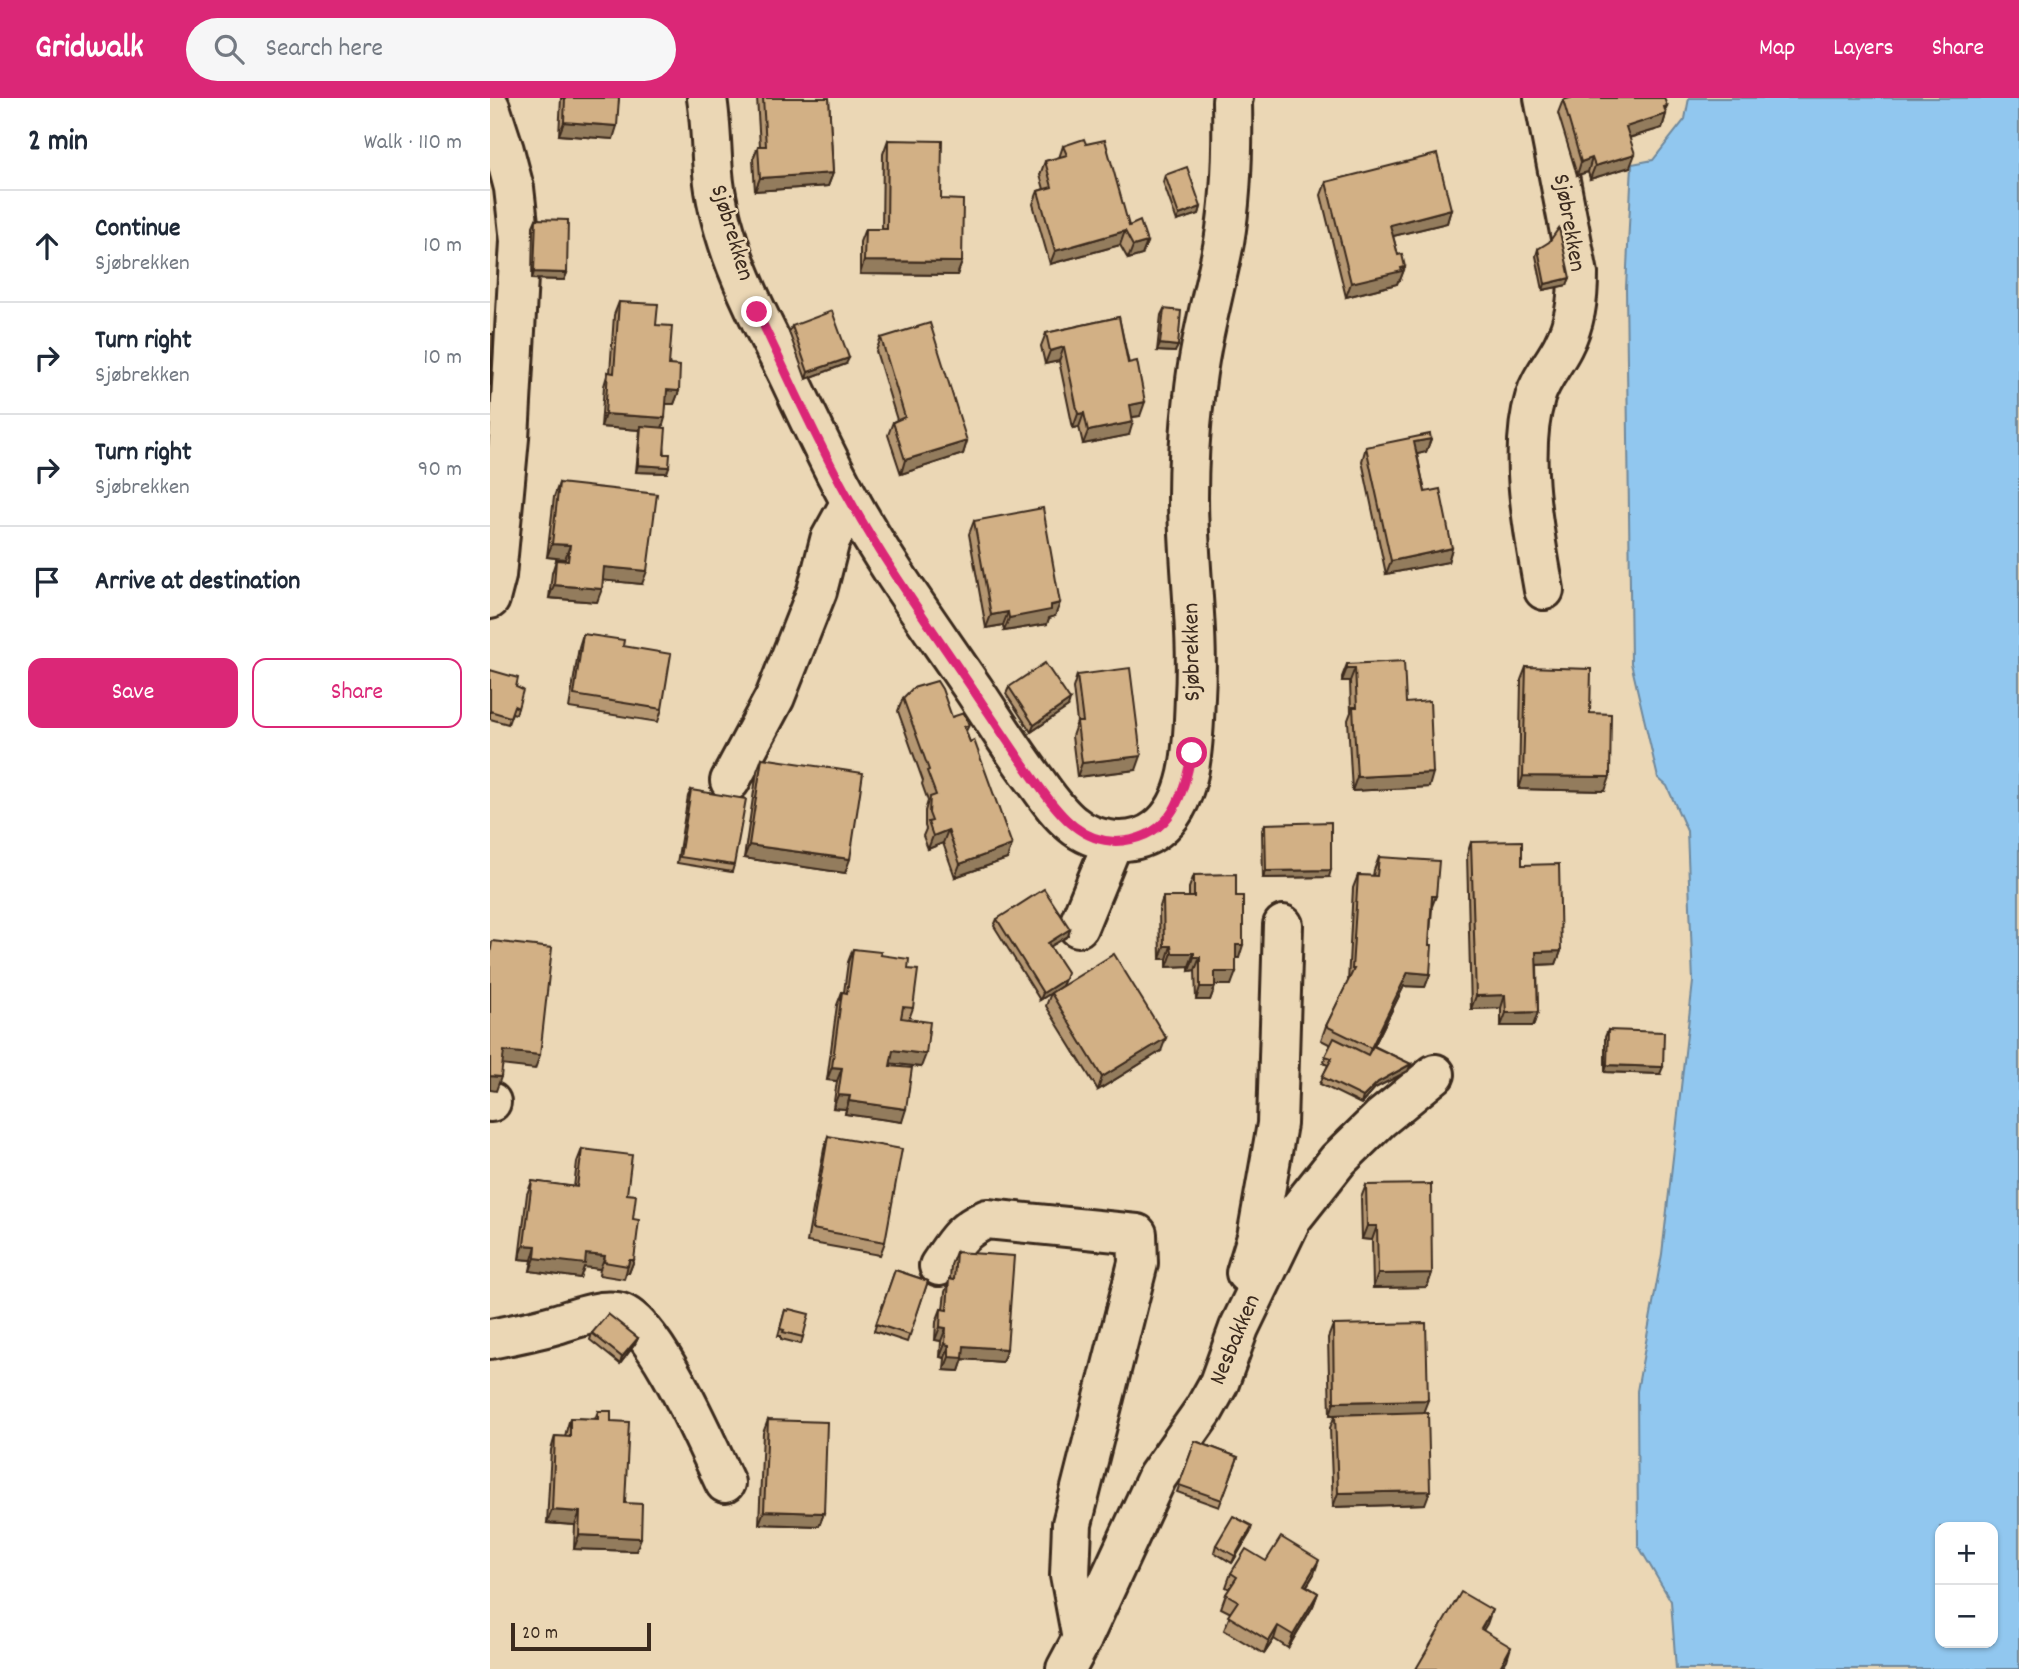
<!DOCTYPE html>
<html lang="en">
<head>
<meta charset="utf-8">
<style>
  :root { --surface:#fff; --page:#f6f6f7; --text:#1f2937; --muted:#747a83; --line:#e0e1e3; --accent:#db2777 }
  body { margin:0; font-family:Dekko,sans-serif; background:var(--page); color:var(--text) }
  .controls { position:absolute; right:21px; bottom:21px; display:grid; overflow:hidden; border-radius:14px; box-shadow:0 2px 5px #0004 }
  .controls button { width:63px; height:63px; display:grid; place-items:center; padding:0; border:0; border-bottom:2px solid var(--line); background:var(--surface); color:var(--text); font:35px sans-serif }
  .scale { position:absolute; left:21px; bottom:18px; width:140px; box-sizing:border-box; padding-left:7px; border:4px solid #3b2a1e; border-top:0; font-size:19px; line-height:24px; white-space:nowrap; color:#3b2a1e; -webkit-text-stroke:5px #ebd7b5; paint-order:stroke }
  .stop { position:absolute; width:21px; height:21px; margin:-16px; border:5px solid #db2777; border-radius:50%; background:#fff }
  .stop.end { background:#db2777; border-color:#fff; box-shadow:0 2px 7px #0008 }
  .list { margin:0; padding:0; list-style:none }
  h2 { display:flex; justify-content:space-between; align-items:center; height:91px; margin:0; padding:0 28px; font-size:30px }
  h2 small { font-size:23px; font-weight:400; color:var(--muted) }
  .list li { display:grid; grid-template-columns:46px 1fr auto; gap:21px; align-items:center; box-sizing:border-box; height:112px; padding:0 28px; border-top:2px solid var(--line) }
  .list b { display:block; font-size:26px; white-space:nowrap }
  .list p { margin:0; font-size:23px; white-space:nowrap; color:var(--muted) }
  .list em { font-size:23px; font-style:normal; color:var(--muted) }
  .actions { display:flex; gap:14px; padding:21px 28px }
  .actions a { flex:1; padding:16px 0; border:2px solid var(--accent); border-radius:14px; text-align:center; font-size:24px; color:var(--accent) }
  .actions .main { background:var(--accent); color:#fff }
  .icon { flex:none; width:38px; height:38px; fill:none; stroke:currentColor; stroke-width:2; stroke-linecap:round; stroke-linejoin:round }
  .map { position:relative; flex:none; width:1529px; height:1571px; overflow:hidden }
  header { display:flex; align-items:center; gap:42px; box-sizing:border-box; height:98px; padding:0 35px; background:var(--accent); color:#fff }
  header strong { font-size:33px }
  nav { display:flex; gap:38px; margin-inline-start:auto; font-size:24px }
  .search { width:490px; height:63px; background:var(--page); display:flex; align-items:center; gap:18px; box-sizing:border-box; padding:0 24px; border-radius:38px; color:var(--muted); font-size:26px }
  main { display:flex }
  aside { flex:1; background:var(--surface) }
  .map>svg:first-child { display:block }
</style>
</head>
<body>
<header>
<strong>Gridwalk</strong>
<div class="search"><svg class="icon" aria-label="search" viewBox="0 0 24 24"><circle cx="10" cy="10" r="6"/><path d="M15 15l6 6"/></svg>Search here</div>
<nav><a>Map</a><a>Layers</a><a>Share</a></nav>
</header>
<main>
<aside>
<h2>2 min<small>Walk · 110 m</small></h2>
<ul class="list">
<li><svg class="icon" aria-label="ahead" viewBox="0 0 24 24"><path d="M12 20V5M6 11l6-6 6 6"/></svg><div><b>Continue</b><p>Sjøbrekken</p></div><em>10 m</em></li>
<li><svg class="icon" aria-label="right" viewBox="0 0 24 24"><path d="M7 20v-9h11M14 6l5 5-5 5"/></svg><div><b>Turn right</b><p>Sjøbrekken</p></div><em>10 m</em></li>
<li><svg class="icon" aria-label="right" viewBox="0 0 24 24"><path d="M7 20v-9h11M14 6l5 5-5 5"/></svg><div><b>Turn right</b><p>Sjøbrekken</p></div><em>90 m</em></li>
<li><svg class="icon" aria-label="arrive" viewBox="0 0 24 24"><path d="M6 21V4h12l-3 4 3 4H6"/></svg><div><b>Arrive at destination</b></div></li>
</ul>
<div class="actions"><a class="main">Save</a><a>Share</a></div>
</aside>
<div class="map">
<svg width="1529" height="1571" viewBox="0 0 1529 1571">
  <rect width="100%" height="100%" fill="#ebd7b5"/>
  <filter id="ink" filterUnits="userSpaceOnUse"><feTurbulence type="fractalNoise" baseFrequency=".0143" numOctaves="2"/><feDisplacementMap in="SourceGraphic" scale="14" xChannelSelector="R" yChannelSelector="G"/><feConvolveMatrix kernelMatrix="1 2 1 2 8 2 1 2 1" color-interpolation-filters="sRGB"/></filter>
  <g filter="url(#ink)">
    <!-- water -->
    <path fill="#91c7ef" stroke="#6f889b" stroke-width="2" fill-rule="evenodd" d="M1199,0H1529V1571H1186L1181,1503L1148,1447L1147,1293L1172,1156L1203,884L1197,733L1177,688L1168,680L1141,565L1136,190L1142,66L1163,62L1195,21ZM1450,1429H1503V1545H1450Z"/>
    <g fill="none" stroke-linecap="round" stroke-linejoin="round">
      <defs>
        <g id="minor">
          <path d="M217,0C221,25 221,49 223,75C225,102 233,130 242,156C257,197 278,237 298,277C318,319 338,363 361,404C397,469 442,530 484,592C504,622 523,653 545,682C556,697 567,714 582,726C604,745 643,750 667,731C704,703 703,641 705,599C709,533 698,466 698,399C698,366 700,332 704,299C709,246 724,196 734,144C742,97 743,50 742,3L743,0"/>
          <path d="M0,9L14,52L24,90L30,143L19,340L6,478L0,501"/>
          <path d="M1054,492C1044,434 1028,357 1045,300C1050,281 1064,266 1073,248C1085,225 1088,202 1088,176L1054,0"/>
          <path d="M240,683L285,599L327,493L340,442L361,404"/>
          <path d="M588,829L623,744"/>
          <path d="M0,1004H1"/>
          <path d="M449,1168C465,1145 470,1133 497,1121L647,1136L648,1165L582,1426L580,1477L592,1541"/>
          <path d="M756,1175L767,1139L787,1026L793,827"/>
          <path d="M0,1241C21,1237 42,1233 63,1227C82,1222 107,1211 127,1214C163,1219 219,1352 235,1385"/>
          <path d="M576,1571L592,1541L667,1379L714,1312L729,1285L749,1230L802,1120L848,1062L890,1021L945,976"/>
        </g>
      </defs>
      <!-- minor casing -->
      <use href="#minor" stroke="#3b2a1e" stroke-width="44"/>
      <!-- minor -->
      <use href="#minor" stroke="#ebd7b5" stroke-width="38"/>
    </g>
    <!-- wall -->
    <g fill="#b59772" stroke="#3b2a1e" stroke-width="2">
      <path d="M71,0H129L123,41L69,37Z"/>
      <path d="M267,0H339L343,75L338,88L265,93L263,61L268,48H270Z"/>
      <path d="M1073,2L1175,12L1176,16L1172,30L1139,40L1140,69L1100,81L1098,74L1087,77L1068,15Z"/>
      <path d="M398,42L451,101L472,164L467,177L370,176V144L375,131H392L393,56Z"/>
      <path d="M573,48L639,128L657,144L652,157L638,161L630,147L560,166L543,106L548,93L554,91L550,77L555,63L569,60Z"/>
      <path d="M675,77L711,109L709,116L687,123L673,84Z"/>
      <path d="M836,84L961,111L957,125L903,138L908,157L915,169L910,182L908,183L907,186L856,199L831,97Z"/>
      <path d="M46,121L77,175L74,182L42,181L43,128Z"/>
      <path d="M1048,151L1077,187L1053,192L1046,158Z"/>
      <path d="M129,204L166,227L189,293L184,306H176L172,330L177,375L146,374L150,332L111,329L114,288L118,274L120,275L124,217Z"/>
      <path d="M674,211L685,254L667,253L671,217Z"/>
      <path d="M629,219L650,318L642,319L639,337L593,346L589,329L583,330L569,263L555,266L551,248L556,235Z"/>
      <path d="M302,228L356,266L316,281L299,234Z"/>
      <path d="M391,240L477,343L473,356L411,376L398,337L403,324L407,322L386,253Z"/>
      <path d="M941,341L936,354L927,356L935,394L962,450L958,464L896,476L872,363L876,349Z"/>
      <path d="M69,385L152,486L113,482L107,504L59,500L62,475L66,462L75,463V461L57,459L64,399Z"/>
      <path d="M484,423L565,518L559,520L557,526L514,533L513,527L496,530L479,436Z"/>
      <path d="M93,536L133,548L172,611L168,624L79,610L89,549Z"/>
      <path d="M857,566L916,605L939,689L862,693L858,622L861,614L860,583H852V579Z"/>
      <path d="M1036,569L1100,615L1115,693L1029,691L1031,582Z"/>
      <path d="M0,572L26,589L28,610L26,616L22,615L18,626L0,621Z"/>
      <path d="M587,577L646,672L587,679L582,638L587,624L583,590Z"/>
      <path d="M519,589L578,609L541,634L516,596Z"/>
      <path d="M413,600L479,627L476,633L517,761L465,779L453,745L438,751L433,738L436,731L435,728V713L438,703L432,686L433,683L408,613Z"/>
      <path d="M272,660L355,775L254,760L267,673Z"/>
      <path d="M201,692L244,767L242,774L187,765L198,698Z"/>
      <path d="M775,726L839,779L773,780L772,732Z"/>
      <path d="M981,744L1032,767L1071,853L1066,866L1047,867L1048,914L1043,928H1011V910L981,911L977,757Z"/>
      <path d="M889,759L942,811L939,847L940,876L935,889L914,888L884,948L921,966L918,973L885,990L871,1006L830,986L838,967L833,965L841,947L831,942L836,928L858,884L863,790L868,777L883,778L884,772Z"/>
      <path d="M704,777L746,798L749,860H746L741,887H725L720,902H706L705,872L699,873V868L677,869V861H670L669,812L673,799H699V790Z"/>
      <path d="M507,821L580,831L578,838L561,848L572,888L671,953L608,992L556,908L561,895L550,902L504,828Z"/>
      <path d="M363,851L390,857L418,871L423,910L419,921L431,969L401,965L412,1024L355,1016L356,1011L343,1010L347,983L337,982L347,907L352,894H354L358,864Z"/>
      <path d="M1118,932L1170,976L1115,974V939Z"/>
      <path d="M338,1038L395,1144L390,1157L317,1144L334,1051Z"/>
      <path d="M92,1051L137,1096L143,1121L144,1162L139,1175H136L134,1181L109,1177L110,1171L94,1169L90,1180L40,1173L42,1162L29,1161L37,1096L42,1083L84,1089L87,1064Z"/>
      <path d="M876,1087L942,1175L937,1189L883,1190L882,1142L872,1141L871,1100Z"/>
      <path d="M466,1154L517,1251L512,1264L473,1261L469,1273L454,1272L455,1260L450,1259L451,1243L445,1242L446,1224L451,1211H453L455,1194L460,1181L461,1167Z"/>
      <path d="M405,1172L438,1183L417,1244L384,1233Z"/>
      <path d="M295,1212L298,1213L313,1239L311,1246L291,1241V1238H288Z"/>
      <path d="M843,1227L933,1314L935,1406L843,1409L840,1330L845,1317H840L838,1240Z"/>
      <path d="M102,1235L148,1240L145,1246L130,1266L100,1242Z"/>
      <path d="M108,1313L121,1323L135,1405L146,1453L84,1451L85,1427L57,1425L61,1352L65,1338L75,1339L76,1334L80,1320L105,1321Z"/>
      <path d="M278,1322L334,1415L329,1428L269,1426L273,1335Z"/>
      <path d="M705,1343L748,1359L729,1409L687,1394Z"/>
      <path d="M760,1435L742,1465L724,1454L726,1447Z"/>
      <path d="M776,1463L824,1476L817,1488L828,1495L823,1508L798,1550L784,1541L774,1556L734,1532L741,1515L731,1510L736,1496L740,1491L736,1489L741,1475Z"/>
    </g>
    <!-- shaded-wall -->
    <g fill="#937b5d" stroke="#3b2a1e" stroke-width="2">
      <path d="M1177,8L1173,17L1176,16L1172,30L1131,42L1136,29Z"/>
      <path d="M74,24L127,28L123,41L69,37Z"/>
      <path d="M1145,56L1140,69L1100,81L1105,68Z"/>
      <path d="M1102,60L1098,74L1087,77L1091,64Z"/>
      <path d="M343,75L338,88L265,93L270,80Z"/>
      <path d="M711,109L709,116L687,123L689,117Z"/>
      <path d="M961,111L957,125L895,140L900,127Z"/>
      <path d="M635,133L630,147L560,166L565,153Z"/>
      <path d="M657,144L652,157L638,161L643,148Z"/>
      <path d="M374,163L472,164L467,177L370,176Z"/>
      <path d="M915,169L910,182L908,183L907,186L856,199L861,185Z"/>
      <path d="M44,174L77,175L74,182L42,181Z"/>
      <path d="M1080,180L1077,187L1053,192L1055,186Z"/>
      <path d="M670,246L688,248L685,254L667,253Z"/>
      <path d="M574,249L569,263L555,266L560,253Z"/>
      <path d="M359,260L356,266L316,281L318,274Z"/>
      <path d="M177,292L189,293L184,306H172Z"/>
      <path d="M655,304L650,318L635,320L640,307Z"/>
      <path d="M594,315L589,329L583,330L588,316Z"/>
      <path d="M115,316L175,320L171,334L151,328L150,332L111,329Z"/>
      <path d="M643,324L639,337L593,346L598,333Z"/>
      <path d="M941,341L936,354L920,358L924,344Z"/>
      <path d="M477,343L473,356L411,376L415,362Z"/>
      <path d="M148,367L179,369L177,375L146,374Z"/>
      <path d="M62,446L80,447L75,461L57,459Z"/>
      <path d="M962,450L958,464L896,476L901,463Z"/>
      <path d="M114,469L157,473L152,486L109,482Z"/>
      <path d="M64,487L112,491L107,504L59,500Z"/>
      <path d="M570,505L565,518L559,520L557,526L514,533L519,520Z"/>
      <path d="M518,514L513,527L496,530L501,517Z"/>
      <path d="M857,570H865L860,583H852Z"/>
      <path d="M580,602L578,609L541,634L544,627Z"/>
      <path d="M651,658L646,672L587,679L592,665Z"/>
      <path d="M943,675L939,689L862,693L867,679Z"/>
      <path d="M1033,678L1120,679L1115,693L1029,691Z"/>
      <path d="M458,732L453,745L438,751L443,738Z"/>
      <path d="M259,747L360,761L355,775L254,760Z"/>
      <path d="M522,747L517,761L465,779L470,766Z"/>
      <path d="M841,772L839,779L773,780L776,773Z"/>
      <path d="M942,798H946L941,811Z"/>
      <path d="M580,831L578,838L556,851L558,845Z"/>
      <path d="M746,847H753L749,860H741Z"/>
      <path d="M674,848H681L677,861H670Z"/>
      <path d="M1071,853L1066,866L1042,867L1046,854Z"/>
      <path d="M682,855H704L699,868L677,869Z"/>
      <path d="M704,859H710L705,872L699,873Z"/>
      <path d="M725,874H746L741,887H720Z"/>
      <path d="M918,874L940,876L935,889L914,888L876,964L881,950Z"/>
      <path d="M575,881L572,888L550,902L553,895Z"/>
      <path d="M710,889H725L720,902H706Z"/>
      <path d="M1015,897L1011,910L981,911L986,898Z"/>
      <path d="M1048,914L1043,928H1011L1016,915Z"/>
      <path d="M676,940L671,953L608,992L612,979Z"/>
      <path d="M403,952L436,956L431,969L398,965Z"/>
      <path d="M14,953L50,957L45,971L10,967Z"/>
      <path d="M921,966L918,973L885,990L871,1006L873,999L888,984Z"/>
      <path d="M1117,967L1173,969L1170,976L1115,974Z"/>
      <path d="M342,969L352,970L347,983L337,982Z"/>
      <path d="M0,978L11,979L6,993L0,992Z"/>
      <path d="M348,997L360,998L356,1011L343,1010Z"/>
      <path d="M359,1003L416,1011L412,1024L355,1016Z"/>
      <path d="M877,1128H887L882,1142L872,1141Z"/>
      <path d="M34,1147L46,1148L42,1162L29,1161Z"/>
      <path d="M96,1156L115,1158L110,1171L94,1169L90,1180L40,1173L45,1160Z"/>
      <path d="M139,1162H144L139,1175H136Z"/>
      <path d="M942,1175L937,1189L883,1190L888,1176Z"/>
      <path d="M450,1229L456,1230L451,1243L445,1242Z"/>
      <path d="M148,1240L145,1246L130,1266L132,1259Z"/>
      <path d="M455,1246L459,1247L455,1260L450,1259Z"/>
      <path d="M474,1248L517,1251L512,1264L473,1261L469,1273L454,1272L459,1259Z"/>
      <path d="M938,1302L933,1315L840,1317L844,1304Z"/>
      <path d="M940,1393L935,1406L843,1409L848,1395Z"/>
      <path d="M62,1412L90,1414L85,1427L57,1425Z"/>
      <path d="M274,1413L334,1415L329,1428L269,1426Z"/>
      <path d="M762,1428L760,1435L742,1465L745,1458Z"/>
      <path d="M89,1437L151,1440L146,1453L84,1451Z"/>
      <path d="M829,1462L824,1476L809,1500L814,1487Z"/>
      <path d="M828,1495L823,1508L798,1550L803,1537Z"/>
      <path d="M1002,1512L997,1526L986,1544L991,1531Z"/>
      <path d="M788,1528L784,1541L774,1556L779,1543Z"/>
      <path d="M1021,1549L1017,1562L1011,1571H1009Z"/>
    </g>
    <!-- building -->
    <g fill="#d2b085" stroke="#3b2a1e" stroke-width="2">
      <path d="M75,0H129L127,28L74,24Z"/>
      <path d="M273,0H339L343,75L270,80L268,48H276Z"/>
      <path d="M1080,0H1174L1177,8L1174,9L1176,16L1136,29L1145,56L1105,68L1102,60L1091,64L1073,2Z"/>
      <path d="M594,41L596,46L615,42L639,128L650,123L657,144L643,148L635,133L565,153L548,93L562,89L555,63L577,57L573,48Z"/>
      <path d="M398,42L452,43L451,101L473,102L472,164L374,163L375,131H397Z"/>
      <path d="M947,56L961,111L900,127L908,157L912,156L915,169L911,170L912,173L861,185L836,84Z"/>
      <path d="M697,69L711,109L689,117L675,77Z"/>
      <path d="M46,121L78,122L77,175L44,174Z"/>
      <path d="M1069,130L1080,180L1055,186L1048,151L1059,144Z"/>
      <path d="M129,204L168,206L166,227L182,228L179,267L190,268L189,293L177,292L175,320L115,316L118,274L124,275Z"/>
      <path d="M674,211L691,213L688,248L670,246Z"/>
      <path d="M342,213L359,260L318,274L302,228Z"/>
      <path d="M629,219L638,265L647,263L655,304L640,307L643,324L598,333L594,315L588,316L574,249L560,253L556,235Z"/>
      <path d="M440,225L477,343L415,362L403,324L415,319L391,240Z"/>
      <path d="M0,236H3L1,287H0Z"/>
      <path d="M151,328L176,330L174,356H180L179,369L148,367Z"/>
      <path d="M940,336L941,341L924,344L935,394L950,391L962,450L901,463L876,349Z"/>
      <path d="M69,385L167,396L157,473L114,469L112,491L64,487L66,462L78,463L80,447L62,446Z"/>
      <path d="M553,410L570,505L561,507V512L519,520L518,514L501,517L484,423Z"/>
      <path d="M93,536L134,542L133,548L181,556L172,611L84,597Z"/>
      <path d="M914,563L916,605L940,603L943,675L867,679L863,609H867L865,570H857V566Z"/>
      <path d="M555,565L580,602L544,627L519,589Z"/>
      <path d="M1036,569L1101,571L1100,615L1121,616L1120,679L1033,678Z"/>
      <path d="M640,570L651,658L592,665L587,624H593L587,577Z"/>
      <path d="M0,572L28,580L26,589L33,592L28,610L24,608L20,619L0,613Z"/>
      <path d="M447,583L452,591L462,619L474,615L479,627L474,629L480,644L484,642L522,747L470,766L458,732L443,738L438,724L442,723L439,715L440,699L446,697L437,673L439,672L413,600L423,590Z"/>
      <path d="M272,660L373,675L360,761L259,747Z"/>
      <path d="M201,692L256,701L244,767L190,759Z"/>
      <path d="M841,724V772L776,773L775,726Z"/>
      <path d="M1032,743V767L1069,766L1071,853L1046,854L1048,914L1016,915L1015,897L986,898L981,744Z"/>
      <path d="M889,759L949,763L946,798H942L939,847H942L940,876L918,874L881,950L836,928L864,871H862L868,777L887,778Z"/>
      <path d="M746,776V798H753V847H746V874H725V889H710V859H704V855H682L681,848H674L673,799H704V777Z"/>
      <path d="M554,791L580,831L558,845L577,874L575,881L553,895L507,821Z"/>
      <path d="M2,843L62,850L50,957L14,953L11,979L0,978V857Z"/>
      <path d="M363,851L391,854L390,857L419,861L418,871L428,872L423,910L413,909L411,920L440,924L436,956L403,952L400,968L422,970L416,1011L359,1003L360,998L348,997L352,970L342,969L352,894L357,895Z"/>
      <path d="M624,856L676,940L612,979L561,895Z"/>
      <path d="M1118,932L1174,934L1173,969L1117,967Z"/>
      <path d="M844,940L878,957L883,948L921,966L888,984L873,999L832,979L842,960L835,958Z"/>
      <path d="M338,1038L412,1051L395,1144L322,1131Z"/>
      <path d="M92,1051L142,1057L137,1096L146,1097L143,1121L149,1122L144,1162H139L138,1168L114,1164L115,1158L96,1156L95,1166L45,1160L46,1148L34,1147L42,1083L87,1089Z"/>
      <path d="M941,1086L942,1175L888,1176L887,1128H877L876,1087Z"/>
      <path d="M466,1154L524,1158L517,1251L474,1248L473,1260L459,1259V1247L455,1246L456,1230L450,1229L451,1211L457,1212L459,1181L464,1182Z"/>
      <path d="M405,1172L438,1183L420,1237L386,1226Z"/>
      <path d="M299,1211L319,1216L313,1239L293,1234L294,1232L290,1231L295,1212L298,1213Z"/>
      <path d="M118,1216L148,1240L132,1259L102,1235Z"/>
      <path d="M936,1225L938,1302L844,1304L843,1227Z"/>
      <path d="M108,1313H121V1323L139,1324L135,1405L152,1406L151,1440L89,1437L90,1414L62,1412L65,1338L80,1339V1320L108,1321Z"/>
      <path d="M938,1314L940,1393L848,1395L845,1317Z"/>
      <path d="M278,1322L337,1324L334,1415L274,1413Z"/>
      <path d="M705,1343L748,1359L732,1402L689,1387Z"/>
      <path d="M743,1418L762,1428L745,1458L726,1447Z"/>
      <path d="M791,1439L829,1462L814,1487L828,1495L803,1537L788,1528L779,1543L738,1518L748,1503L736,1496L747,1479L741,1475L756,1451L776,1463Z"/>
      <path d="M971,1494L1002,1512L991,1531L1021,1549L1009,1571H926Z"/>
    </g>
  </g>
  <g fill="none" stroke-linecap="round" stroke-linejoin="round" filter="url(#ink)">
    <!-- route -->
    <path stroke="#db2777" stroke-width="9" d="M267,214C298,277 326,343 361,404C400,474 448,539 492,605C511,633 529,661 549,688C559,702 570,717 584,728C598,739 615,745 633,743C683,737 693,697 702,655"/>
  </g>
  <g text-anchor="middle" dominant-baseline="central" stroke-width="5" stroke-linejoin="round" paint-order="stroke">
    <!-- street labels -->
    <g font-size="24" fill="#3b2a1e" stroke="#ebd7b5">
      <text transform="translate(1078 125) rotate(80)">Sjøbrekken</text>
      <text transform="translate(241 135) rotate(73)">Sjøbrekken</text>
      <text transform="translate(703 554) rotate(-91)">Sjøbrekken</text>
      <text transform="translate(746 1242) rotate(-67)">Nesbakken</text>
    </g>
  </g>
</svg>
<div class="controls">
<button>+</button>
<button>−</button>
</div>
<div class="scale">20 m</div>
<div class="stop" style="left:702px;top:655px"></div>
<div class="stop end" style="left:267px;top:214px"></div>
</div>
</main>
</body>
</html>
